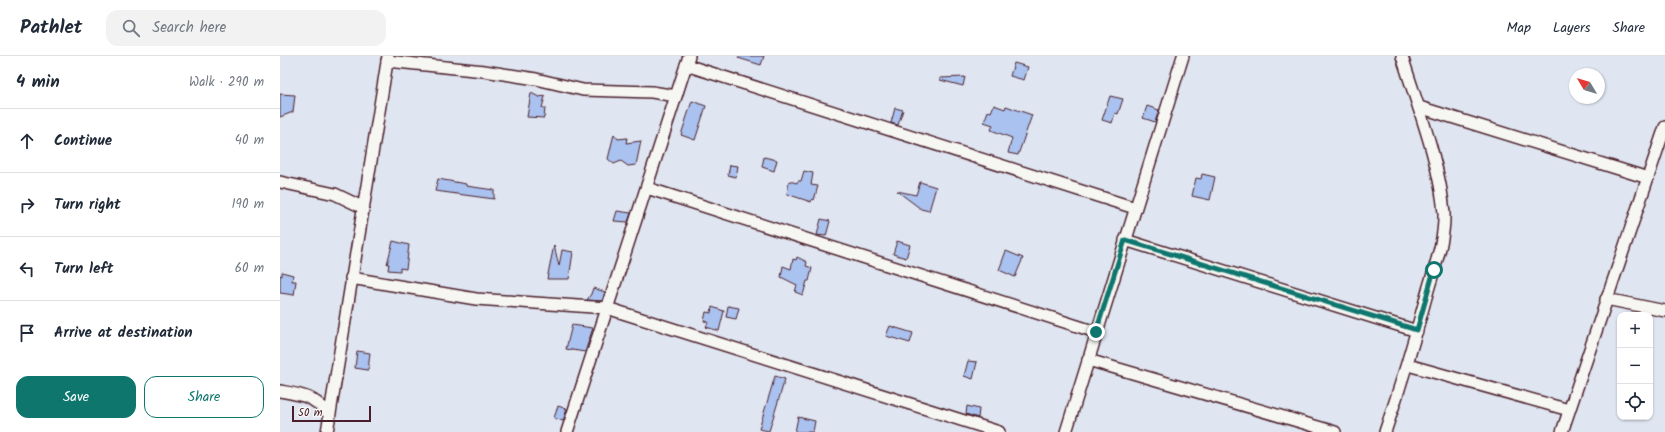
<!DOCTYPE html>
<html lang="en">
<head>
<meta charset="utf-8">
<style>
  :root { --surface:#fff; --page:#f2f2f3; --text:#1f2937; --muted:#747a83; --line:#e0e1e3; --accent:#0f766e }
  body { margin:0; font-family:Kalam,sans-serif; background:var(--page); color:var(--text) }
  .controls { position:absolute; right:12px; bottom:12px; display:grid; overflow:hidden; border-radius:8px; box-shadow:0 1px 3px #0004 }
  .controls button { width:36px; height:36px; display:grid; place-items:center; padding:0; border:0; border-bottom:1px solid var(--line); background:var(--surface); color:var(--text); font:20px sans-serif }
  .compass { position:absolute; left:1289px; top:12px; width:36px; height:36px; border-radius:50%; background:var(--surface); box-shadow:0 1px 3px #0004; rotate:308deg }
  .scale { position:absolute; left:12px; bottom:10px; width:79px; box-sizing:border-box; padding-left:4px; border:2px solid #4a1f2b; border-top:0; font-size:11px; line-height:14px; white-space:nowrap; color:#4a1f2b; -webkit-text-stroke:3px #f6f6f2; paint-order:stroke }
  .stop { position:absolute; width:12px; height:12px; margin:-9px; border:3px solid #0f766e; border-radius:50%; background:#fff }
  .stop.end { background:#0f766e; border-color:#fff; box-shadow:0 1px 4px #0008 }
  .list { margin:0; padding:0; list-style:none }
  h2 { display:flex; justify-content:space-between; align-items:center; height:52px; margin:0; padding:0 16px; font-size:17px }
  h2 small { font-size:13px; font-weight:400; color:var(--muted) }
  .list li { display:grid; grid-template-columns:26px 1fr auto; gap:12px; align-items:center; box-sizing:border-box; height:64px; padding:0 16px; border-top:1px solid var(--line) }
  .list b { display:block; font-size:15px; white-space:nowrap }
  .list em { font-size:13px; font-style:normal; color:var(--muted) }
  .actions { display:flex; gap:8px; padding:12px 16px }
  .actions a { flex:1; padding:9px 0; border:1px solid var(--accent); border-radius:12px; text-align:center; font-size:14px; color:var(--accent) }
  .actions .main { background:var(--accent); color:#fff }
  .icon { flex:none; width:22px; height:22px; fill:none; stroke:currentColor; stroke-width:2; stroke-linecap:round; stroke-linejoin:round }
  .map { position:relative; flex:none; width:1385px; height:376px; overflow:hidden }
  header { display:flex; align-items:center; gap:24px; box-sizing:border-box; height:56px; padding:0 20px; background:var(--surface); border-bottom:1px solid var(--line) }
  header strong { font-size:19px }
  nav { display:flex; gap:22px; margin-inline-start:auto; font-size:14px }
  .search { width:280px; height:36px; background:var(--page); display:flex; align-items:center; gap:10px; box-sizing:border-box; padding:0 14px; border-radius:12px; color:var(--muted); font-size:15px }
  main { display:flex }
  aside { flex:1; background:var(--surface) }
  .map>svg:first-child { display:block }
</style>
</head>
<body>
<header>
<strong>Pathlet</strong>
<div class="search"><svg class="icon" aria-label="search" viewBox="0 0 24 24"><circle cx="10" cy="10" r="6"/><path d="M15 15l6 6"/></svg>Search here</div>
<nav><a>Map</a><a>Layers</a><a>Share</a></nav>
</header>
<main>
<aside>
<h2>4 min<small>Walk · 290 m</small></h2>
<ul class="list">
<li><svg class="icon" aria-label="ahead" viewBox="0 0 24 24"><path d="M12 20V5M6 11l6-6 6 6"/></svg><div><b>Continue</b></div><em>40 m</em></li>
<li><svg class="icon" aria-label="right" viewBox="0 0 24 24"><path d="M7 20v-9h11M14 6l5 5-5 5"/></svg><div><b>Turn right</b></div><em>190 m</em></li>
<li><svg class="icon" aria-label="left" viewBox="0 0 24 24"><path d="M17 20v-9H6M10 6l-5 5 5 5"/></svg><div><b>Turn left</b></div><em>60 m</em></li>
<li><svg class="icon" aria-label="arrive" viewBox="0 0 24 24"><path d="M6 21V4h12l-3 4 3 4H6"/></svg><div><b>Arrive at destination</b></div></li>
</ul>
<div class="actions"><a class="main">Save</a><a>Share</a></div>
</aside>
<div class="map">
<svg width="1385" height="376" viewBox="0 0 1385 376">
  <rect width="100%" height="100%" fill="#dfe6f1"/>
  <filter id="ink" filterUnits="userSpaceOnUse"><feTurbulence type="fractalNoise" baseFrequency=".025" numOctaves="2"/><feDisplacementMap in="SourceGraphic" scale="8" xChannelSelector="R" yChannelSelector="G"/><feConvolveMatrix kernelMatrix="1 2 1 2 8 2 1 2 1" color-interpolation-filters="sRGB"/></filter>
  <g filter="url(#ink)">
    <!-- building -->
    <g fill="#aac2f0" stroke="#4a1f2b">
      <path d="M459,0H484L481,9L458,2Z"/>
      <path d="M734,7L748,11L744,24L730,20Z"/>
      <path d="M685,21L683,30L660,24V22Z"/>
      <path d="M251,37L259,41L265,40L262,52H265L264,62L247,61Z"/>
      <path d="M0,38L15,39L13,56L0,61Z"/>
      <path d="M830,40L843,43L838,58L835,57L832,67L822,64Z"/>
      <path d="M412,45L426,50L415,84L401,79Z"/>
      <path d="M714,49L725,53L726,50L752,59L738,99L728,97L732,82L711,74L713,69L704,66L708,55L711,56Z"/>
      <path d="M867,50L879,54L875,66L863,62Z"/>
      <path d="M615,52L623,54L618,69L611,67Z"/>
      <path d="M334,78L338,83L347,82L346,87L361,85L356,109L348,110L341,105L334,108L328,103Z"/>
      <path d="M484,101L497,104L494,115L482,111Z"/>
      <path d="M450,109L458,110L456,121L448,119Z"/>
      <path d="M524,115L533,117L531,129L538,130L534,144L532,143L531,146L507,138L509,125L517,127L518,125H521Z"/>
      <path d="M922,118L935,121L930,144L912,140L916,122L921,123Z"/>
      <path d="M158,123L186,128V130L214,134V143L155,135Z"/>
      <path d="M640,126L656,131L649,155L641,153L617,135L636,139Z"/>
      <path d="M337,155L351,157L348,166L334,165Z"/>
      <path d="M541,163L550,165L546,180L537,179Z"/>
      <path d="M113,185L129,189L126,213L120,212V215L108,214L109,208H107Z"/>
      <path d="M617,185L630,189L626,202L613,198Z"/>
      <path d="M274,189L279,210L282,194L293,196L289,223H267Z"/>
      <path d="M726,195L743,202L735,221L719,214Z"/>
      <path d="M517,201L527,206L526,210L532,212L529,225H527L523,239L515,236L517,229L501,221L503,210L511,213L513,203L516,204Z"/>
      <path d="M2,216L13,219L12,225H16L14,239L0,237V219L2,220Z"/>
      <path d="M313,232L325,236L322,245L307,244L311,238Z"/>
      <path d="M448,250L459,252L456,263L446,261Z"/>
      <path d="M432,251L444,255L439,275L426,271L428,266L424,265L426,256L431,257Z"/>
      <path d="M292,269L313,272L305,296L286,293Z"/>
      <path d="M610,270L633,277L630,287L606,280Z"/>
      <path d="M77,295L90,297L88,314L75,312Z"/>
      <path d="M688,305L697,306L693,323L684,320Z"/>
      <path d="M495,320L505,323L489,375L479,373Z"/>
      <path d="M278,350L287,353L283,365L274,362Z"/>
      <path d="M687,350L699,353L698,362L686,358Z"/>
      <path d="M518,361L535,365L533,376H515Z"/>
    </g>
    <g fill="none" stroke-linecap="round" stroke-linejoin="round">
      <defs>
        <g id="minor">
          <path d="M107,5L204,15L256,23L303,34L372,36L396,40"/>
          <path d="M406,9L855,152"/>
          <path d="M1139,51L1368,122"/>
          <path d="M0,126L55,138L82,151"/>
          <path d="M367,132L816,276"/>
          <path d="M845,184L1137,275"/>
          <path d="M71,222L196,243L327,252L719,376"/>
          <path d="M1326,243L1385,255"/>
          <path d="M808,304L1055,376"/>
          <path d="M1128,309L1289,354"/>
          <path d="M0,335C23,339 33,340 49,358"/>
          <path d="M47,376L108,0"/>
          <path d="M287,376L409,0"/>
          <path d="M786,376L903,0"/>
          <path d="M1105,376C1121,329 1135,282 1148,234C1155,210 1165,183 1164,157C1160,107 1137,49 1122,0"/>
          <path d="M1282,376L1385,71"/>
        </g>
      </defs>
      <!-- minor casing -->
      <use href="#minor" stroke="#4a1f2b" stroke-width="14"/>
      <!-- minor -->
      <use href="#minor" stroke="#f6f6f2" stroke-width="11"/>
    </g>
  </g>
  <g fill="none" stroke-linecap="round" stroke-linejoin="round" filter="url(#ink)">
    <!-- route -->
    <path stroke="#0f766e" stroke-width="5" d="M816,276L845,184L1137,274L1154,214"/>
  </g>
</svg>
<div class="controls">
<button>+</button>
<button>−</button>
<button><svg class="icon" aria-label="locate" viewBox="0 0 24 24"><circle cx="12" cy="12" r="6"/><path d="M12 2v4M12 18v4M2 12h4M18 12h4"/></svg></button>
</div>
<svg class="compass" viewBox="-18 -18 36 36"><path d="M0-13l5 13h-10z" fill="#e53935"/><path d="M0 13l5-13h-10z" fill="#747a83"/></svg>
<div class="scale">50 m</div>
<div class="stop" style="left:1154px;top:214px"></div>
<div class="stop end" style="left:816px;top:276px"></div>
</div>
</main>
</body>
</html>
